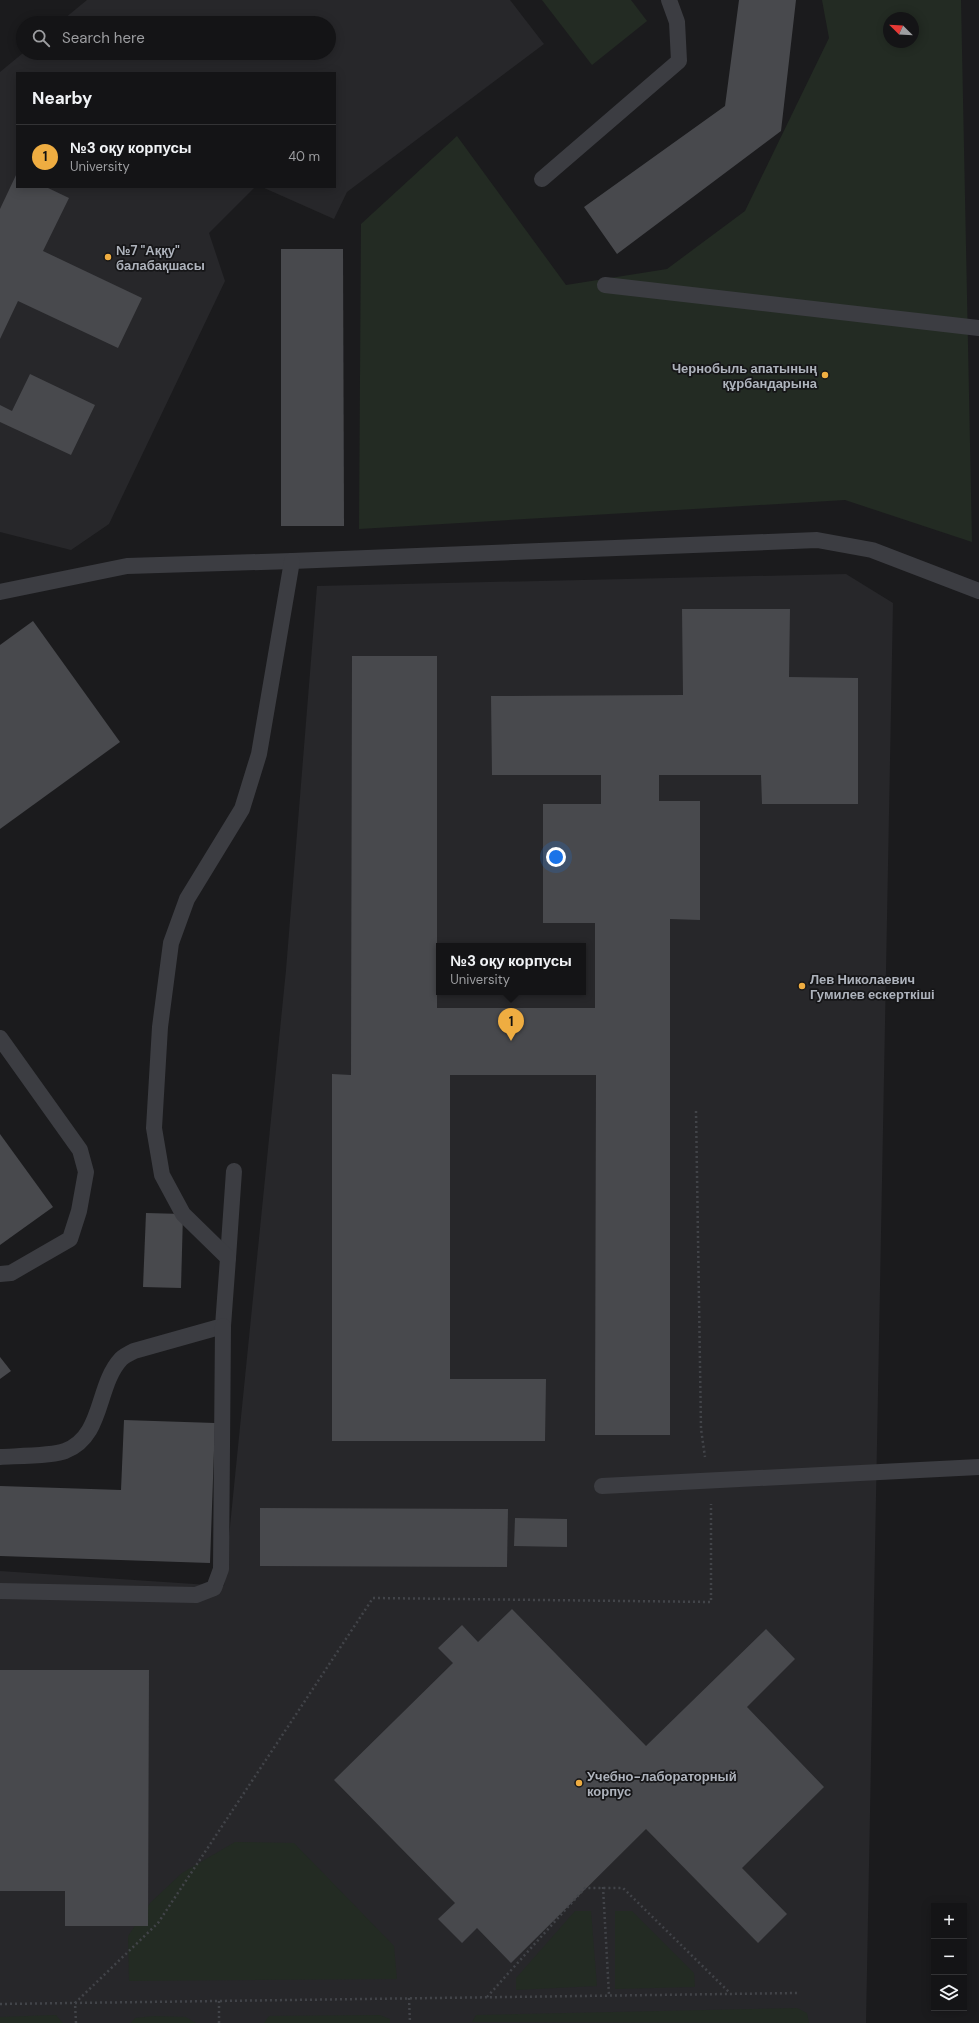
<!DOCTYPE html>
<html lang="en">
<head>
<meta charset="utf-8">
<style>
  :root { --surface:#141416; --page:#1d1d1f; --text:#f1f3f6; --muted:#9d9ea1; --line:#333335; --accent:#efad41 }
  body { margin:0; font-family:"DM Sans",sans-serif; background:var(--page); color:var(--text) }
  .controls { position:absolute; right:12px; bottom:12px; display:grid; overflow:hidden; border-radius:0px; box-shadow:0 2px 10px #0003 }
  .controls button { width:36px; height:36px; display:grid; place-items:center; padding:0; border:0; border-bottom:1px solid var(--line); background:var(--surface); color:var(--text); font:20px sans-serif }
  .compass { position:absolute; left:883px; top:12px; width:36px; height:36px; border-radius:50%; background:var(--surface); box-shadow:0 2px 10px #0003; rotate:294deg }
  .you { position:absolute; left:556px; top:857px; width:14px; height:14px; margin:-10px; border:3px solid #fff; border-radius:50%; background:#1a73e8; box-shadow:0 0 0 6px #1a73e833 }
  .badge { display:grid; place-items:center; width:26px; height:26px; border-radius:50%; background:var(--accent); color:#111; font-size:13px; font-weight:700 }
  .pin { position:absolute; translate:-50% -33px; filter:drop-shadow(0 1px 2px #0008) }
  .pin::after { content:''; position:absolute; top:21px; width:14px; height:12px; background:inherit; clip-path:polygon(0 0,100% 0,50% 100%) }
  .popup { position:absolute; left:436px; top:943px; width:150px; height:52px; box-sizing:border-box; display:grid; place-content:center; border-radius:0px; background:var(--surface); filter:drop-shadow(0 1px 3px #0005); font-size:13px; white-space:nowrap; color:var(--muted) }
  .popup b { font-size:15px; color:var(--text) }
  .popup::after { content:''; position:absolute; left:50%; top:100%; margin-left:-8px; border:8px solid transparent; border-top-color:var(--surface) }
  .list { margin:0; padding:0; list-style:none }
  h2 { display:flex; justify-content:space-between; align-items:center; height:52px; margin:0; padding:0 16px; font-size:17px }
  h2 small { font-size:13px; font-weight:400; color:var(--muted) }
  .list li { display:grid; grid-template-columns:26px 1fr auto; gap:12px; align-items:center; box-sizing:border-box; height:64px; padding:0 16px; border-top:1px solid var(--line) }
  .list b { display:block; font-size:15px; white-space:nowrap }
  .list p { margin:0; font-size:13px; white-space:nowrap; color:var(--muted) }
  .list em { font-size:13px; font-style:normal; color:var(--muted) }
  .icon { flex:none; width:22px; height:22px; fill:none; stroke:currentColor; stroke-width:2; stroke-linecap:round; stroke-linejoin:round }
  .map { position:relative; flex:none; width:979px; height:2023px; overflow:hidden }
  .search { position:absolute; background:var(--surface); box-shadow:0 2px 10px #0003; left:16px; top:16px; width:320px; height:44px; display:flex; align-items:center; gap:10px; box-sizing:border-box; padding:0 14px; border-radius:22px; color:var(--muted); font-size:15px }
  .panel { position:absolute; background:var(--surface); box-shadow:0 2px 10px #0003; left:16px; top:72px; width:320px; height:116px; border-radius:0px }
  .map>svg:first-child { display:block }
</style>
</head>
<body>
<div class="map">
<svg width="979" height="2023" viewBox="0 0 979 2023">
  <rect width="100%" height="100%" fill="#1b1b1d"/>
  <!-- built -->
  <g fill="#27272a" fill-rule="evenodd">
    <path d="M87,0H510L544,44L347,192L334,219L262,187H335V73H17V187H255L209,233L225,281L109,524L71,550L0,532V72L23,53H329V23H59Z"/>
    <path d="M846,574L893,603L866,2023H0V1571L224,1586L286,970L317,586ZM439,946H583V992H439Z"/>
  </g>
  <!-- green -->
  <g fill="#232b23" fill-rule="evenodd">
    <path d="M542,0H631L647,21L592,65Z"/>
    <path d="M822,0H961L972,542L845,500L359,529L361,224L457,136L566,285L667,269L745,211L829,38ZM889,18H913V42H889Z"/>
    <path d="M235,1842L294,1843L394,1946L397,1979L129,1981L128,1936L150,1903L182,1873Z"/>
    <path d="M575,1911H591L597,1986L516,1990V1978Z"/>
    <path d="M615,1911H632L694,1973L695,1987L615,1989Z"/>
    <path d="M797,2008L807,2013L809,2023L472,2022L476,2015Z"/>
    <path d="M56,2015L63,2023H0V2017Z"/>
    <path d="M380,2015L390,2019V2023H264L269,2016Z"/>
    <path d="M154,2016L186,2017L196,2023H131L135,2018Z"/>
  </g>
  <!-- building -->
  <g fill="#48494d">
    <path d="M739,0H796L781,131L617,254L584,207L725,106Z"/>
    <path d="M17,173V187H46L69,198L43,251L142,298L118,348L18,301L0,339V209Z"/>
    <path d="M281,249H343L344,526H281Z"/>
    <path d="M30,374L95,405L71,455L0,422V405L12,411Z"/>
    <path d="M682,609H790L789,677L858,678V804H762L761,775H659V801H700V920L670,919V1435H595L596,1075H450V1379H546L545,1441H332V1074L351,1075L352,656H437V1008H595V923H543V804H601V775H492L491,696L683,695Z"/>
    <path d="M33,621L120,742L0,829V645Z"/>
    <path d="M0,1134L53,1207L0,1245Z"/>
    <path d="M146,1213L183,1214L181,1288L143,1287Z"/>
    <path d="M0,1357L11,1371L0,1379Z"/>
    <path d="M124,1420L215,1423L210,1563L0,1556V1486L121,1490Z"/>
    <path d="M260,1508L508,1509L507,1567L260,1566Z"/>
    <path d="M515,1518L567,1519V1547L514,1546Z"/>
    <path d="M512,1609L646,1746L766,1629L795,1659L747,1707L824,1787L742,1868L787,1914L758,1943L646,1829L511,1963L477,1928L462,1943L438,1919L455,1903L334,1780L453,1663L438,1648L462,1625L478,1642Z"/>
    <path d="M0,1670H149L148,1926H65V1891H0Z"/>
  </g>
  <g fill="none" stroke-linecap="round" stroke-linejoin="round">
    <!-- path -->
    <g stroke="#424449" stroke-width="2.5" stroke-dasharray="2 3" stroke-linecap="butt">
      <path d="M696,1111L701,1429L705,1457"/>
      <path d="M603,1887L609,1995"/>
      <path d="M487,1997L585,1888H623L730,1993"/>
      <path d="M409,1998L410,2023"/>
      <path d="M0,2004L798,1993"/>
      <path d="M76,2023L75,2003L158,1923L373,1598L711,1602V1504"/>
      <path d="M219,2023V2000"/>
    </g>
    <!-- lane -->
    <g stroke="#3c3d42" stroke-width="16">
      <path d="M542,179L679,61L677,22L669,0"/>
      <path d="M605,285L979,328"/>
      <path d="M0,592L127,566L292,561L817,540L872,550L979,591"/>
      <path d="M0,1038L80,1150L86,1172L79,1211L70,1239L11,1273L0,1274"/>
      <path d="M228,1258L234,1171"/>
      <path d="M0,1457C15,1456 53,1456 65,1451C104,1436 96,1386 121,1359C124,1356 130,1353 134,1351L223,1326L228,1258L183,1214L162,1175L154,1128L160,1027L171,943L187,899L242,809L259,754L292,561"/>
      <path d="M602,1486L979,1467"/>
      <path d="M0,1591L196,1595L214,1588L221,1569L223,1326"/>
    </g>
  </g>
  <!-- markers -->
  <g fill="#efad41" stroke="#161618" stroke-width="1.5">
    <circle cx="108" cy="257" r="4"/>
    <circle cx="825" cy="375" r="4"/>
    <circle cx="802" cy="986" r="4"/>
    <circle cx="579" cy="1783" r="4"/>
  </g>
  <g text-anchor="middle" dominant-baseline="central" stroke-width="3.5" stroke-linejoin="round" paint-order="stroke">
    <!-- poi labels -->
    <g font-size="13" font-weight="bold" fill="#aeb3bc" stroke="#161618" text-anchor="start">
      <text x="116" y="250">№7 "Аққу"<tspan x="116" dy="15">балабақшасы</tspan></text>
      <text x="817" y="368" text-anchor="end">Чернобыль апатының<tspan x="817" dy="15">құрбандарына</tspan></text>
      <text x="810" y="979">Лев Николаевич<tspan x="810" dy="15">Гумилев ескерткіші</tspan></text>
      <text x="587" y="1776">Учебно-лабораторный<tspan x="587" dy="15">корпус</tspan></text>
    </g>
  </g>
</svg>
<div class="controls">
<button>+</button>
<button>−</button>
<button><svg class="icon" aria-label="layers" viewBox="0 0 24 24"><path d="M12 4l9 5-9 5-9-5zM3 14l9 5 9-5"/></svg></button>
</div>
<svg class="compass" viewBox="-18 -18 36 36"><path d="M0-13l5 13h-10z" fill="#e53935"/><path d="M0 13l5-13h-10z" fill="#9d9ea1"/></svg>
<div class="you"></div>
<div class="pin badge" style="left:511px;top:1041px">1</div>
<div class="popup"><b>№3 оқу корпусы</b>University</div>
<div class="search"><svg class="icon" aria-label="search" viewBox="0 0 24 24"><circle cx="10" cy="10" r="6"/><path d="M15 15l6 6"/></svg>Search here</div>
<section class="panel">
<h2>Nearby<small></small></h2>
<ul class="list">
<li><span class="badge">1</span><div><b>№3 оқу корпусы</b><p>University</p></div><em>40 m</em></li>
</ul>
</section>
</div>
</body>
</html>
